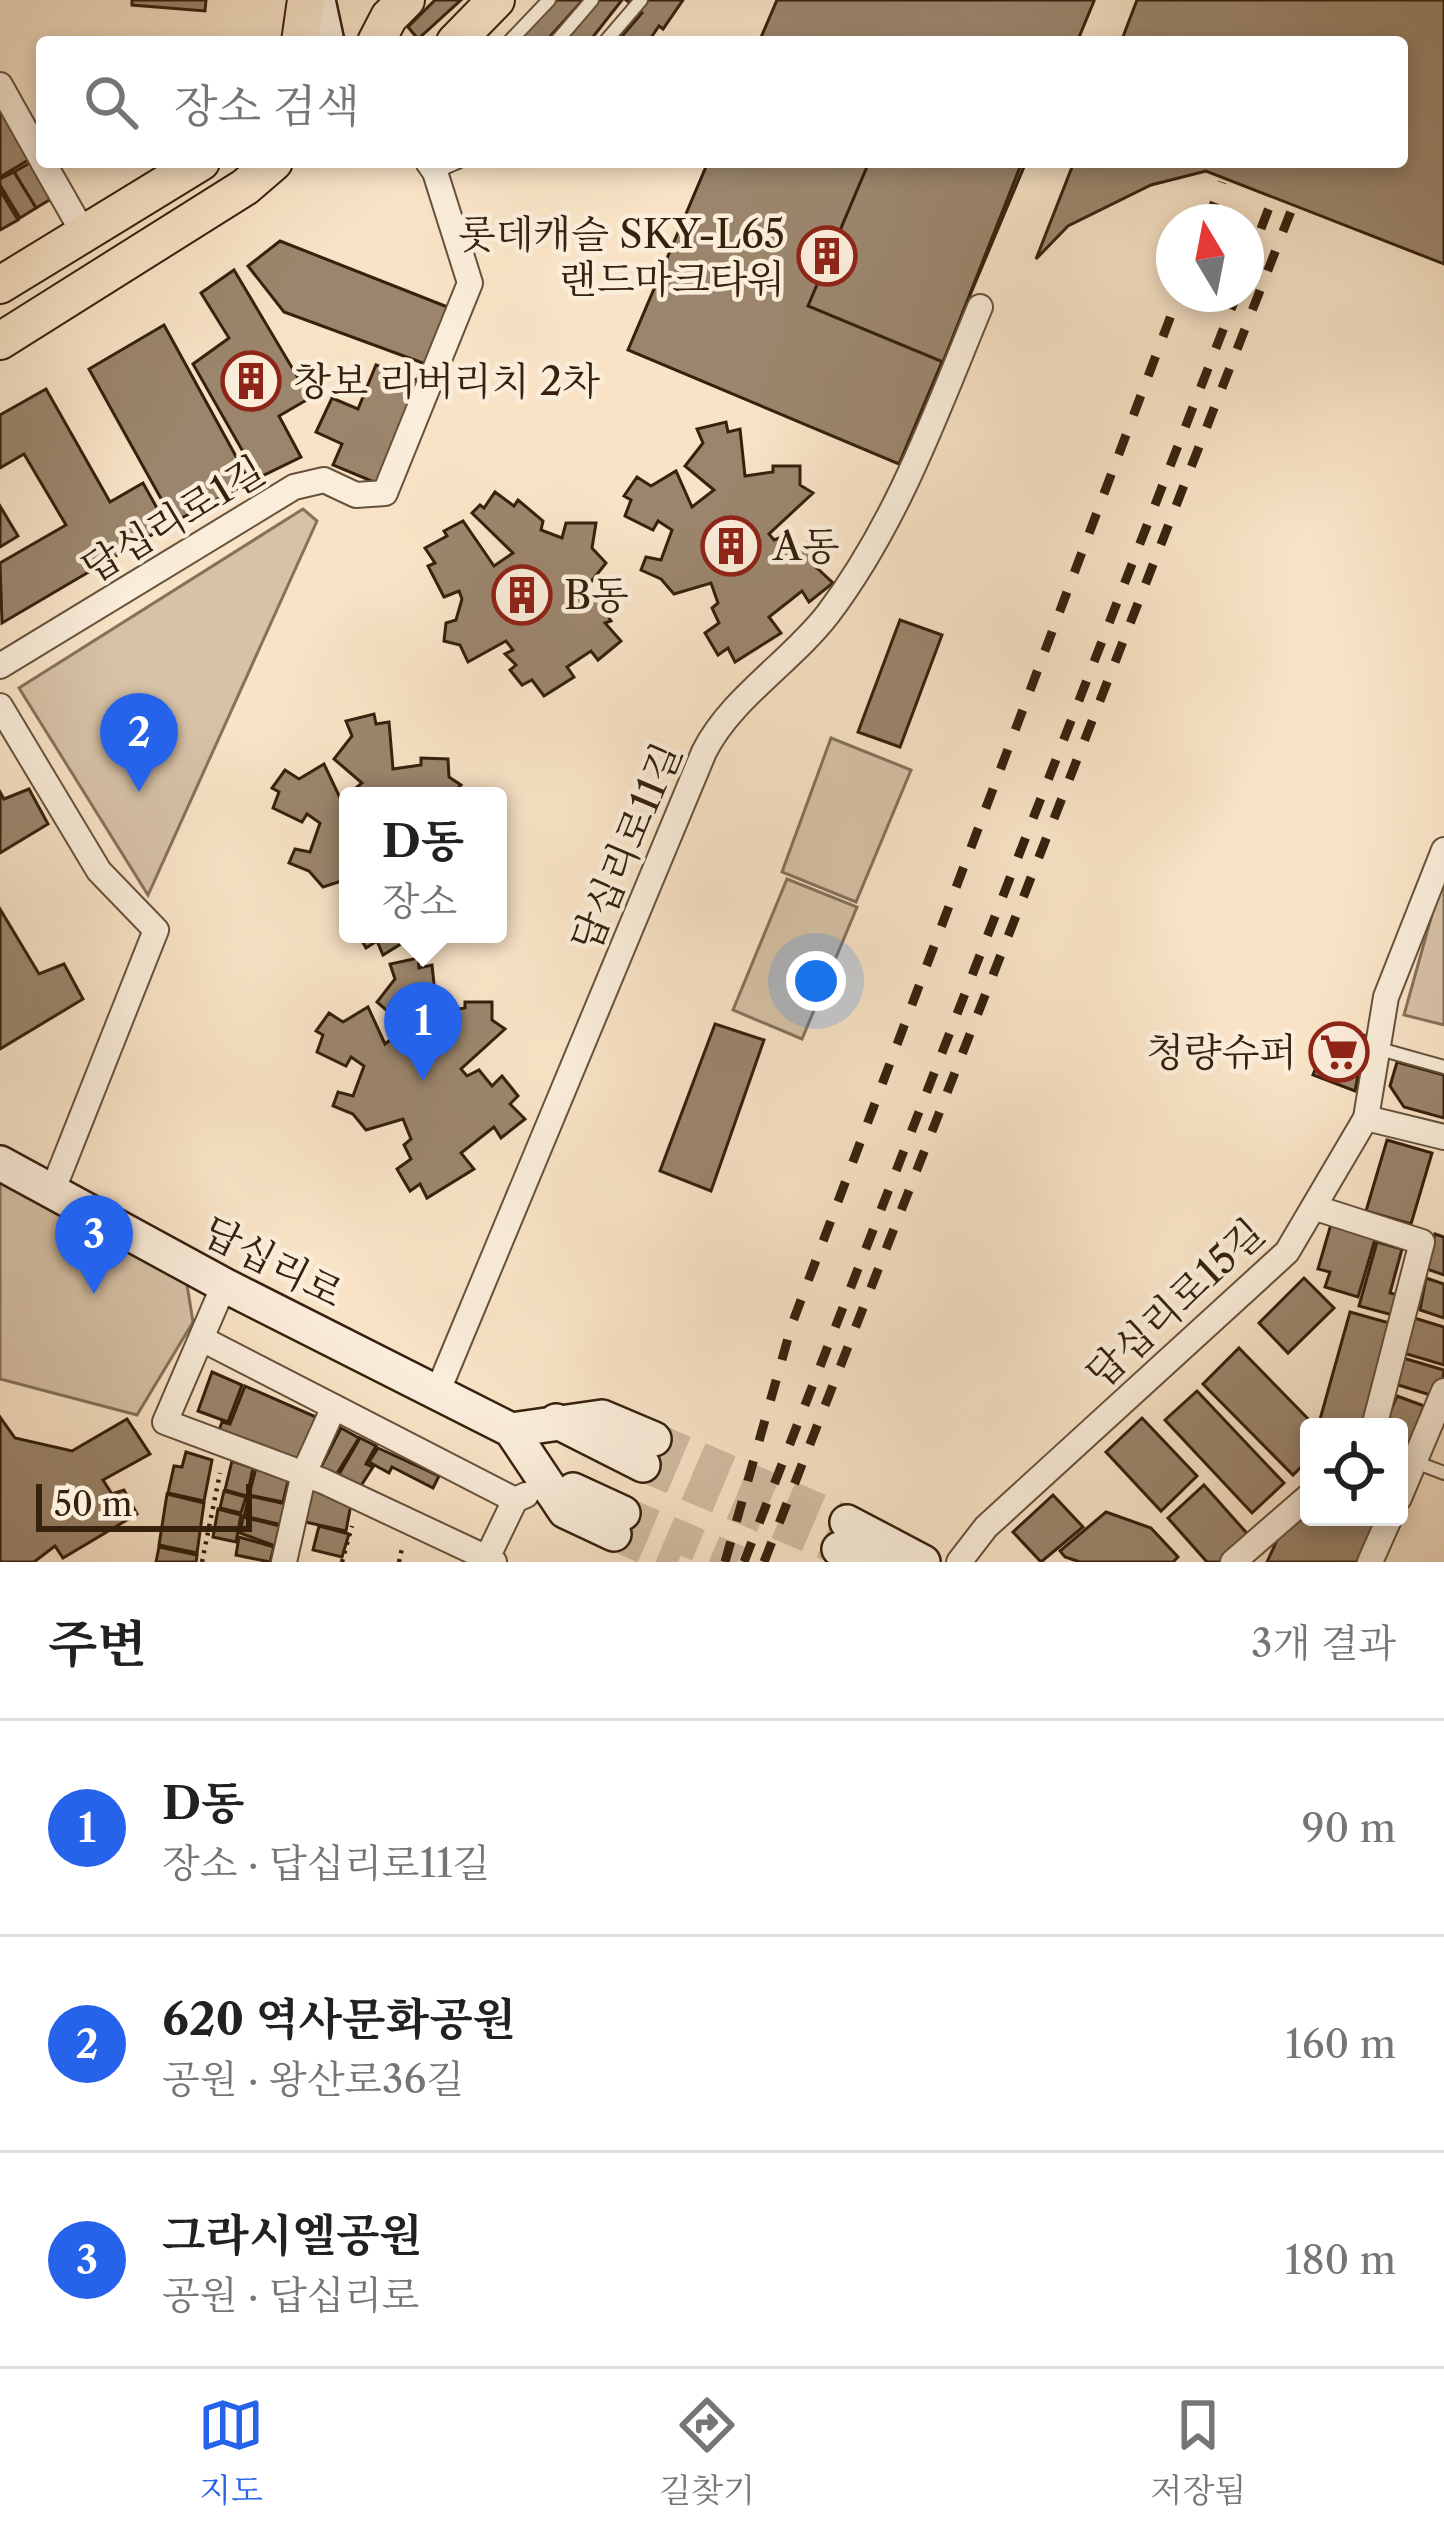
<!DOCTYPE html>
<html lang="ko">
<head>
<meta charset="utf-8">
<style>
  :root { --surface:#fff; --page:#f6f6f6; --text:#202124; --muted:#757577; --line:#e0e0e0; --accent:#2563eb }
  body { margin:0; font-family:"Libre Caslon Text","Noto Serif KR",serif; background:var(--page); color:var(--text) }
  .controls { position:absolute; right:36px; bottom:36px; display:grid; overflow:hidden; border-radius:12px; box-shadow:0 6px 18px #0003 }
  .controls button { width:108px; height:108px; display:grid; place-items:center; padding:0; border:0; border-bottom:3px solid var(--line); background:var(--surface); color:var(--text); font:60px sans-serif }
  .compass { position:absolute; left:1156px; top:204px; width:108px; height:108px; border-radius:50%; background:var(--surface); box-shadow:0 6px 18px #0003; rotate:350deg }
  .scale { position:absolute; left:36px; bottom:30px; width:216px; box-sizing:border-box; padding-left:12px; border:6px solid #36210d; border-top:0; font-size:33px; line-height:42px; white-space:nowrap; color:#36210d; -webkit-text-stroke:9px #faedda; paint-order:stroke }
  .you { position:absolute; left:816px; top:981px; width:42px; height:42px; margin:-30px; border:9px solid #fff; border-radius:50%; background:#1a73e8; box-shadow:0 0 0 18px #1a73e833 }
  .badge { display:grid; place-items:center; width:78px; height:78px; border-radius:50%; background:var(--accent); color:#fff; font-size:39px; font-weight:700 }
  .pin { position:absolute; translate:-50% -99px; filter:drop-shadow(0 3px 6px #0008) }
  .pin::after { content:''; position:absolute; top:63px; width:42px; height:36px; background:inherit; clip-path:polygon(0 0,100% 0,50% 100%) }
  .popup { position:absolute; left:339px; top:787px; width:168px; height:156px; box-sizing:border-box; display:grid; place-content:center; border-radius:12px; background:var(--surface); filter:drop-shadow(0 3px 9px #0005); font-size:39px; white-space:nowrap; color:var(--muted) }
  .popup b { font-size:45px; color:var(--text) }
  .popup::after { content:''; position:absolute; left:50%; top:100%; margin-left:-24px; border:24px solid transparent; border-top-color:var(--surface) }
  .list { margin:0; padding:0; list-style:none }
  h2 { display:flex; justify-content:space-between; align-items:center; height:156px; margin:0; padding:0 48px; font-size:51px }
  h2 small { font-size:39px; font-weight:400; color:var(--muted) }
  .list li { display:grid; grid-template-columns:78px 1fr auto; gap:36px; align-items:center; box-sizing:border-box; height:216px; padding:0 48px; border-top:3px solid var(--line) }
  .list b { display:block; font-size:45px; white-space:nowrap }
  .list p { margin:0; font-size:39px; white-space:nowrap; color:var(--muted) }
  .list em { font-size:39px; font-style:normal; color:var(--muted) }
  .icon { flex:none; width:66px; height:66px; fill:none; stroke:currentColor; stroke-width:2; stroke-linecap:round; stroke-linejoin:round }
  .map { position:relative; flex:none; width:1444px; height:1562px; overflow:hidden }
  .search { position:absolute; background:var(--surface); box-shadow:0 6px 18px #0003; left:36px; right:36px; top:36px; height:132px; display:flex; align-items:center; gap:30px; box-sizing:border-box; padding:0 42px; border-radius:12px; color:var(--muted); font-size:45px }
  .sheet { height:804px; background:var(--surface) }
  nav { display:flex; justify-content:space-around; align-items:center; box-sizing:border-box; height:168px; border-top:3px solid var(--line); background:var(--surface); font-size:33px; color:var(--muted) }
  nav a { display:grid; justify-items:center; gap:6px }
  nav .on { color:var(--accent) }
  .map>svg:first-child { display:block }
</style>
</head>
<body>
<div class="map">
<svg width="1444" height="1562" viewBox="0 0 1444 1562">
  <rect width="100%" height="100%" fill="#f8e3c6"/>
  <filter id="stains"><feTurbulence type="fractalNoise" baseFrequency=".00167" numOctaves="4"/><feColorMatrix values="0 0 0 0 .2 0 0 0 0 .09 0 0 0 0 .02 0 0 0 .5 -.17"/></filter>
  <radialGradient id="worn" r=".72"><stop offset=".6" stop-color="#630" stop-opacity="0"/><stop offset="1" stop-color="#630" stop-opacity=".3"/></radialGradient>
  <!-- green -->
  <g fill="#d7c2a7" stroke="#86725a" stroke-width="3">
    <path d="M303,509L317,521L148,895L19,688Z"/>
    <path d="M831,738L911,770L856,902L782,872Z"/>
    <path d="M787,879L857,907L802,1039L733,1010Z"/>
    <path d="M1441,882L1444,883V1025L1404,1015Z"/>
    <path d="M0,1170L184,1266L193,1322L137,1415L0,1379Z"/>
  </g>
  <!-- building -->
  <g fill="#9b866d" stroke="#36210d" stroke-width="3">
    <path d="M132,0H206L205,11L132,5Z"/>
    <path d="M435,0H461L418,39L408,27Z"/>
    <path d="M553,0H583L545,42H514Z"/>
    <path d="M596,0H622L589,42H561Z"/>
    <path d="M626,0H683L663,29L659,26L648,42H617L642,13Z"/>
    <path d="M777,0H1092L1094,1L1077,42H759Z"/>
    <path d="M1137,0H1444V264L1206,171L1151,185L1068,226L1036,259L1074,162H1402V42H1121Z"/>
    <path d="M0,98L35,156L0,177Z"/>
    <path d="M35,160L56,196L36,208L14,172Z"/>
    <path d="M708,162H1026L899,464L628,350Z"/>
    <path d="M869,162H1022L943,362L808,306Z"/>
    <path d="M14,172L36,208L20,218L0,185V179Z"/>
    <path d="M0,190L18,220L0,230Z"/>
    <path d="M280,241L450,308L431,366L284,312L248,266Z"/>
    <path d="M234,270L310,398L279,416L301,457L258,478L193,364L229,338L201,293Z"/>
    <path d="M164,325L250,482L174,522L89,369Z"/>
    <path d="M376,365L422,382L381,485L333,465L342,444L316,432L332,398L358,409Z"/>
    <path d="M46,389L110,502L143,483L167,526L2,623L0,563L66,525L24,454L0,468V415Z"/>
    <path d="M726,422L728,432L740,429L745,476L773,472V466H800V485L813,493L769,534L774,540L787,535L800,551L810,540L826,560L817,568L833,583L809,602L802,591L769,617L781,633L735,662L728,648L718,655L705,633L719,623L712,608L718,603L711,583L674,594L661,579L641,570L646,557L661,560L672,530L658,521L653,530L625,516L631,500L624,496L637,477L651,486L676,471L692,507L714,490L685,466L703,443L697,429Z"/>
    <path d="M495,492L514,506L518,500L543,521L541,530L562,538L566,523H596L592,548L606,563L582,593L588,604L598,599L611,621L605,623L621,641L598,660L591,651L567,667L574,677L544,696L532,680L522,685L510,670L516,665L505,654L513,650L506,641L468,662L460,645L444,641L446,623L456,620L462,599L459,591L444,597L428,566L435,563L425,548L447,536L444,531L463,521L494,566L513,553L472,513L480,505L484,508Z"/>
    <path d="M0,506L18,536L0,547Z"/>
    <path d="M900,620L942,635L900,747L858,732Z"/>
    <path d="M374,714L376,724L389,722L393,769L421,765V758L448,759L449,777L461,785L450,796H348V879L323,887L309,871L289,863L295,849L310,852L320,823L307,814L302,822L273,808L279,792L272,788L285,770L299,779L324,764L341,800L362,783L334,759L352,736L346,721Z"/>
    <path d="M29,789L48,824L0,853V792L4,799Z"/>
    <path d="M0,909L39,974L64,964L83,999L0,1049Z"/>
    <path d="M358,934H417L383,955L377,941L366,948Z"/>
    <path d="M418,958L419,968L432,965L437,1012L465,1008V1002H492V1020L505,1029L461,1069L467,1076L479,1070L492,1086L502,1076L518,1096L510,1104L525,1119L501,1138L494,1127L461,1153L474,1169L427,1198L420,1184L410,1191L397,1169L411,1159L404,1145L411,1139L403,1119L366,1130L353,1114L333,1106L338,1092L353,1096L364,1066L351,1057L346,1066L317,1052L323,1035L316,1031L329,1013L343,1022L368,1007L385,1044L406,1027L377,1002L395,979L390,964Z"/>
    <path d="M715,1024L764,1040L711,1191L660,1171Z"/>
    <path d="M1333,1025L1366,1036L1355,1091L1313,1075Z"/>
    <path d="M1397,1062L1444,1075V1118L1404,1107L1390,1086Z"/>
    <path d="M1387,1140L1432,1153L1411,1224L1366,1211Z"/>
    <path d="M1331,1224L1376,1236L1358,1297L1325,1287L1330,1272L1318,1269Z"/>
    <path d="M1435,1234L1444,1237V1275L1424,1268Z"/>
    <path d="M1377,1242L1402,1249L1390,1293L1405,1297L1400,1317L1359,1306Z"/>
    <path d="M1304,1278L1334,1308L1288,1353L1259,1323Z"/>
    <path d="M1426,1278L1444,1284V1318L1420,1310Z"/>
    <path d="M1350,1312L1393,1324L1364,1427H1333L1319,1423Z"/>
    <path d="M1411,1317L1444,1327V1365L1400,1352Z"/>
    <path d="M1239,1348L1316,1427H1309V1459L1293,1475L1203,1384Z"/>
    <path d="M1403,1358L1444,1370L1440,1398L1395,1384Z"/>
    <path d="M212,1372L242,1385L228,1422L198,1411Z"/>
    <path d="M245,1386L323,1420L301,1468L217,1436L222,1422L230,1424Z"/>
    <path d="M1197,1391L1284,1483L1252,1513L1165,1420Z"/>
    <path d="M1397,1396L1424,1406L1405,1455L1399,1453V1427H1384Z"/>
    <path d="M0,1417L15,1438L72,1451L127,1419L150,1454L103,1480L112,1494L124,1490L137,1514L63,1558L55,1546L34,1562H0Z"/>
    <path d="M1142,1418L1197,1476L1161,1511L1106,1452Z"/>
    <path d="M341,1428L359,1438L336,1475L321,1467Z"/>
    <path d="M360,1438L376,1446L366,1464L373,1467L357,1492L338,1476Z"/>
    <path d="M378,1448L439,1476L433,1488L392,1467L389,1473L369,1462Z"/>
    <path d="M186,1452L212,1460L204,1501L168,1493L174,1466L182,1467Z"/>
    <path d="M232,1461L253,1468L247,1496L225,1490Z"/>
    <path d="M256,1468L289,1477L283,1502L249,1495Z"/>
    <path d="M305,1483L351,1504L346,1531L296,1520Z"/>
    <path d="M1204,1485L1252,1539L1227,1562H1207L1168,1518Z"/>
    <path d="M224,1491L246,1497L241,1513L220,1508Z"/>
    <path d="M167,1494L204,1503L197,1553L159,1545Z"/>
    <path d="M1053,1495L1083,1527L1041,1562L1013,1532Z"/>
    <path d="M249,1496L286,1504L282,1525L244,1516Z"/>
    <path d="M1309,1504V1517H1382L1362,1562H1267L1284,1525Z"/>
    <path d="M218,1509L241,1515L236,1542L213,1537Z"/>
    <path d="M1106,1512L1151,1528L1178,1557L1173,1562H1080L1065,1557L1060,1551Z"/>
    <path d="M243,1517L280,1526L275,1546L240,1533Z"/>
    <path d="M319,1526L349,1534L342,1557L313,1550Z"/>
    <path d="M239,1537L274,1547L270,1562L236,1555Z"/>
    <path d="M159,1547L197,1555L196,1562H156Z"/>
  </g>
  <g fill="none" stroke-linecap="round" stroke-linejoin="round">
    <!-- secondary-tunnel -->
    <g stroke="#d1bca1" stroke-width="33" stroke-dasharray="33 16" stroke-linecap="butt">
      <path d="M654,1439L847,1522"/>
      <path d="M643,1465L839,1549"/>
      <path d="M623,1513L738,1562"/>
      <path d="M614,1534L678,1562"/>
    </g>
    <defs>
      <g id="service">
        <path d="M509,42L549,0"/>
        <path d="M556,42L592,0"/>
        <path d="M605,42L641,0"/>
        <path d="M435,172L458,162"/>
        <path d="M1376,1048L1444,1067"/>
        <path d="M1415,1462L1444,1473"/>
      </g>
      <g id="minor">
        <path d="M0,85L42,160"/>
        <path d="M43,162L84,234"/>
        <path d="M0,666L294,487L324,480L356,495L385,493L470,283L435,172L428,162"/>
        <path d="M0,706L99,871L156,930L52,1192"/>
        <path d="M1366,1118L1444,1137"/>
        <path d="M1316,1208L1422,1242L1374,1427"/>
        <path d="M224,1285L165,1422L323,1481L487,1558"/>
        <path d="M202,1339L515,1500"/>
        <path d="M437,1393L704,752C731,698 791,662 828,614C898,521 936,413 980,307"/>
        <path d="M1399,1498L1444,1391"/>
        <path d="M284,1562L304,1473L334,1407"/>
        <path d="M494,1562L487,1558L515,1500L526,1495"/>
        <path d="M959,1562L986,1527L1287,1252L1366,1118L1386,997L1444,850"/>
        <path d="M1233,1562L1309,1496"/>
        <path d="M1370,1562L1390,1517"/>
      </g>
      <g id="secondary">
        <path d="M318,0L327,42"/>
        <path d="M0,1163L224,1285L511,1430L565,1511L614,1534"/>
        <path d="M556,1421L643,1465"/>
        <path d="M511,1430L602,1417L654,1439"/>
        <path d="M573,1490L623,1513"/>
        <path d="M847,1522L923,1562"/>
        <path d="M839,1549L892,1562"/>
      </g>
      <g id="primary">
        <path d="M300,42L306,0"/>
        <path d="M376,42L389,17L406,0"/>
        <path d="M455,42L496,0"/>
        <path d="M0,285L201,162"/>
        <path d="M0,341L245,187L274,162"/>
      </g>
    </defs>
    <!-- service casing -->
    <use href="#service" stroke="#66523b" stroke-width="16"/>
    <!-- minor casing -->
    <use href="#minor" stroke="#66523b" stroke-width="28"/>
    <!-- secondary casing -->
    <use href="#secondary" stroke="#36210d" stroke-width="38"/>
    <!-- primary casing -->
    <use href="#primary" stroke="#36210d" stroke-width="40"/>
    <!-- path -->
    <g stroke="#36210d" stroke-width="4.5" stroke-dasharray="3 6" stroke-linecap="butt">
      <path d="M202,1562L220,1473"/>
      <path d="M342,1562L352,1526"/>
      <path d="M399,1562L402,1548"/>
    </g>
    <!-- service -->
    <use href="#service" stroke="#faedda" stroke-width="12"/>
    <!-- minor -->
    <use href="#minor" stroke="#faedda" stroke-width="24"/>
    <!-- secondary -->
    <use href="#secondary" stroke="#faedda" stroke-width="33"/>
    <!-- primary -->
    <use href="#primary" stroke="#f8e3c6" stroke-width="36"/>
    <!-- rail -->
    <g stroke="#36210d" stroke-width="9" stroke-dasharray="21 21" stroke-linecap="butt">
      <path d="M1207,222L1222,182"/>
      <path d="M1246,268L1270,205"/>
      <path d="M725,1562L792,1324L1179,294"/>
      <path d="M744,1562L1237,294"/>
      <path d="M764,1562L1291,211"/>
    </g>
  </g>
  <!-- icons -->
  <defs>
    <symbol id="building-ring" viewBox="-11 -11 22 22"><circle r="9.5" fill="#faedda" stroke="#8f2418" stroke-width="1.5"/><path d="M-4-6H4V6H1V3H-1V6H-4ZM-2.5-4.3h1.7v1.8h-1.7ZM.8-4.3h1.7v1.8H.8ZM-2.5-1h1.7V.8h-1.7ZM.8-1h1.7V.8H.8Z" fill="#8f2418"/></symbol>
    <symbol id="supermarket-ring" viewBox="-11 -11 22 22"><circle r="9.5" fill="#faedda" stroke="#8f2418" stroke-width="1.5"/><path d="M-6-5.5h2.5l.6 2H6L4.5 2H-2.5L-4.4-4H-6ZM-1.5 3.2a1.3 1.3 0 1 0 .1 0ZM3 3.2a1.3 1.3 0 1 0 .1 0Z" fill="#8f2418"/></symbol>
  </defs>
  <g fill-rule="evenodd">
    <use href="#building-ring" x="794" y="223" width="66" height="66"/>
    <use href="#building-ring" x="218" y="348" width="66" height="66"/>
    <use href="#building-ring" x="698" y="513" width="66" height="66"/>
    <use href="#building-ring" x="489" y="562" width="66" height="66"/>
    <use href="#supermarket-ring" x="1306" y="1019" width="66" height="66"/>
  </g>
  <g text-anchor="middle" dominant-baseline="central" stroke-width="9" stroke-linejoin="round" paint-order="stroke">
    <!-- poi labels -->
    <g font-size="39" fill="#36210d" stroke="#faedda" text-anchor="start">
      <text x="785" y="234" text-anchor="end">롯데캐슬 SKY-L65<tspan x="785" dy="45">랜드마크타워</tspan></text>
      <text x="293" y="381">창보 리버리치 2차</text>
      <text x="773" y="546">A동</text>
      <text x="564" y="595">B동</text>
      <text x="1297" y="1052" text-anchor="end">청량슈퍼</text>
    </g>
    <!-- street labels -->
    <g font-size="39" fill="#36210d" stroke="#faedda">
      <text transform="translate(173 519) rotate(-31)">답십리로1길</text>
      <text transform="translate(626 847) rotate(-67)">답십리로11길</text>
      <text transform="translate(273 1262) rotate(27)">답십리로</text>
      <text transform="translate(1175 1303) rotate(-43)">답십리로15길</text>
    </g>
  </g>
  <rect width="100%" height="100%" filter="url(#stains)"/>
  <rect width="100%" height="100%" fill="url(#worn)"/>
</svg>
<div class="controls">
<button><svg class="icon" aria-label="locate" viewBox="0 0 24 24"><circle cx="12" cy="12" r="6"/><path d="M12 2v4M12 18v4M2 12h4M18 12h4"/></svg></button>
</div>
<svg class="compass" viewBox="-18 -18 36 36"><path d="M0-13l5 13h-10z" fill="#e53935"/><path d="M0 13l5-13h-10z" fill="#757577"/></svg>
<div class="scale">50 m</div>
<div class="you"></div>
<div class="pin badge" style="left:423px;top:1081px">1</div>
<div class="popup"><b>D동</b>장소</div>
<div class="pin badge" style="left:139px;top:792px">2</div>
<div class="pin badge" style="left:94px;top:1294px">3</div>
<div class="search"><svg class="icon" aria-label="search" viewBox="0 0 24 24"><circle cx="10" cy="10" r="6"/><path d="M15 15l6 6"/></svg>장소 검색</div>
</div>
<section class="sheet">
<h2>주변<small>3개 결과</small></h2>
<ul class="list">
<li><span class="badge">1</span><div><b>D동</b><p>장소 · 답십리로11길</p></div><em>90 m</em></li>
<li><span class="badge">2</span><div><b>620 역사문화공원</b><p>공원 · 왕산로36길</p></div><em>160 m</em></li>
<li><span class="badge">3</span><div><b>그라시엘공원</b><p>공원 · 답십리로</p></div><em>180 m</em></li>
</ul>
</section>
<nav>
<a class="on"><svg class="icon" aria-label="map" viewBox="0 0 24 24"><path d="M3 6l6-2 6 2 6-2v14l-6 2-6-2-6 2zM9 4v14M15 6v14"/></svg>지도</a>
<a><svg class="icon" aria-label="directions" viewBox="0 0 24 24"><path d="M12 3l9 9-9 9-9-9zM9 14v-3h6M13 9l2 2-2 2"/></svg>길찾기</a>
<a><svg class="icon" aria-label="saved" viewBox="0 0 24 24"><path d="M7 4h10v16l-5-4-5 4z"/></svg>저장됨</a>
</nav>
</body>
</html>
